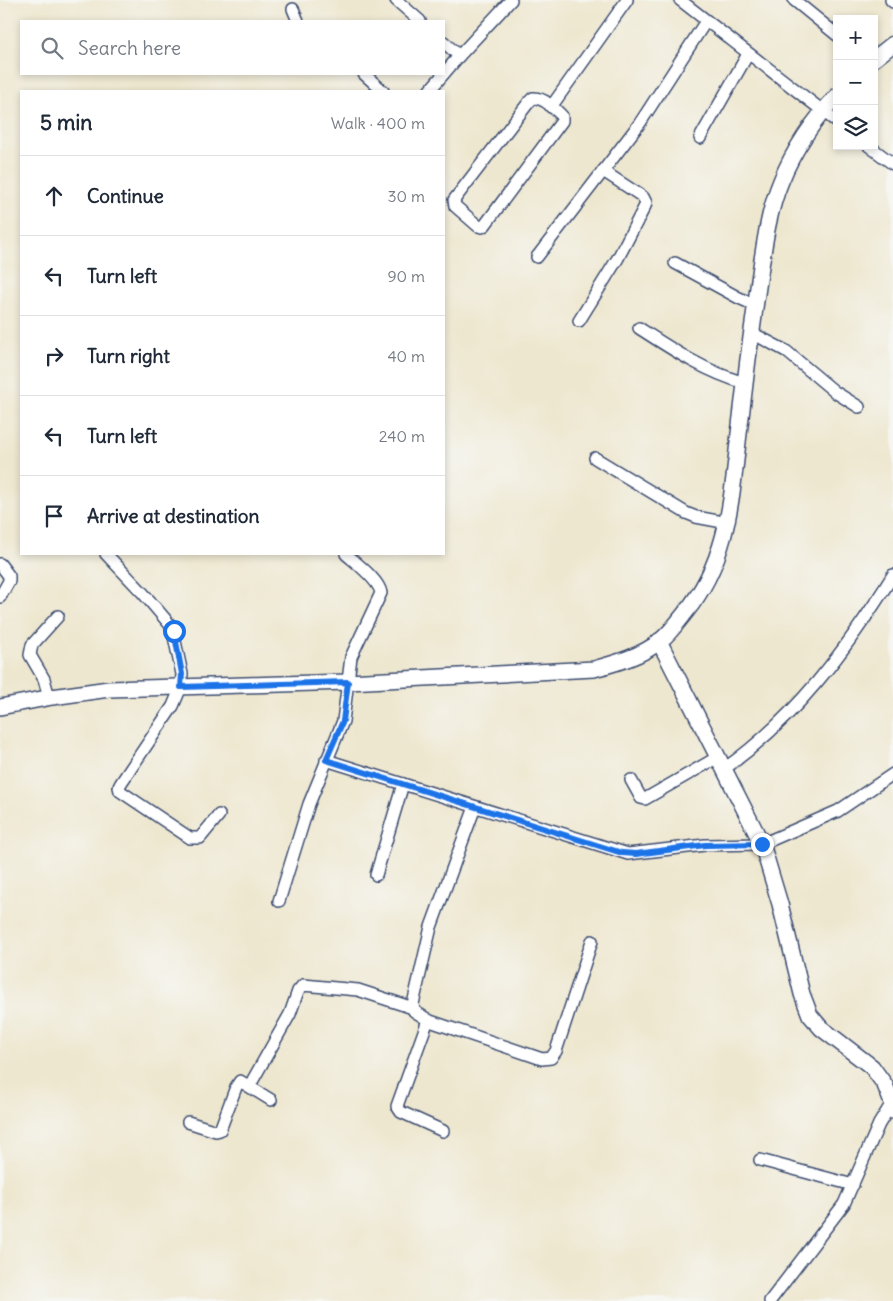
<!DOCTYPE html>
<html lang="en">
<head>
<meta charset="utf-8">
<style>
  :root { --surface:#fff; --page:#f6f6f7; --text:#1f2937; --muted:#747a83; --line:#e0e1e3 }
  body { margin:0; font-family:Delius,sans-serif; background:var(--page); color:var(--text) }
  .controls { position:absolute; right:15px; top:15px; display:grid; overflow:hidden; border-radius:0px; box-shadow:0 2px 8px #0003 }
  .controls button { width:45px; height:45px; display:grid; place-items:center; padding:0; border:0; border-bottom:1px solid var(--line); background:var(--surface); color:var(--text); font:25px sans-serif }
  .stop { position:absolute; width:15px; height:15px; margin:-11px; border:4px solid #1a73e8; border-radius:50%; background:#fff }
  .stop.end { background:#1a73e8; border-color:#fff; box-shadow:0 1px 5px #0008 }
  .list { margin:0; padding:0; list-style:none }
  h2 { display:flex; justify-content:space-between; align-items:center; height:65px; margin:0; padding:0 20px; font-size:21px }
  h2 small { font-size:16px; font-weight:400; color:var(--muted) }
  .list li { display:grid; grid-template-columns:32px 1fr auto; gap:15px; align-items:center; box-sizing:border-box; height:80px; padding:0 20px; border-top:1px solid var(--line) }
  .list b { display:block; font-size:19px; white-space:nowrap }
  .list em { font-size:16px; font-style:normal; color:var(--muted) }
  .icon { flex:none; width:28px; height:28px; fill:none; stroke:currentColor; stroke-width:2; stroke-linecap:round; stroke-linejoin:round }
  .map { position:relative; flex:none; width:893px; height:1301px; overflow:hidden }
  .search { position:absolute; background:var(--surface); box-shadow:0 2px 8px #0003; left:20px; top:20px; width:425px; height:55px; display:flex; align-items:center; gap:12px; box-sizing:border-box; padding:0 18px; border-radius:0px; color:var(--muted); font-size:19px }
  .panel { position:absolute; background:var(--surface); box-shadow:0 2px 8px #0003; left:20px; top:90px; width:425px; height:465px; border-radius:0px }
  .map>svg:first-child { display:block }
</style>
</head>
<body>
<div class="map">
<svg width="893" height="1301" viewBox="0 0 893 1301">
  <rect width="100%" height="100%" fill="#f6f6f2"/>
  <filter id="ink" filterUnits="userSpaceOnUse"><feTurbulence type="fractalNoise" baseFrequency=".02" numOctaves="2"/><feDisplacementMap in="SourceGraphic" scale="10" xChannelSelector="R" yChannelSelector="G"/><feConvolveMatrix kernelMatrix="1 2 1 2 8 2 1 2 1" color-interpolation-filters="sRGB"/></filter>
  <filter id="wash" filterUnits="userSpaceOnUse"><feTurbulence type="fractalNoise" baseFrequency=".0096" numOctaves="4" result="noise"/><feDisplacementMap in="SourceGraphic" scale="20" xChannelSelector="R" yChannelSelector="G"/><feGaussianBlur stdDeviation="1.12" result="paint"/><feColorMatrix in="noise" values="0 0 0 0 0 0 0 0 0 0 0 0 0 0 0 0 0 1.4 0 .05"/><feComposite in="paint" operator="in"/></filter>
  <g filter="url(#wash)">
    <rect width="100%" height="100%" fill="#eee7cf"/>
  </g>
  <g filter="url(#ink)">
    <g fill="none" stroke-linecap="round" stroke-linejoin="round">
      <defs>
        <g id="street">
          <path d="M396,0L420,21"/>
          <path d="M680,0L837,122"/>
          <path d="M794,0L837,35"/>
          <path d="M891,0L893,2"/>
          <path d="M293,9L298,21"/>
          <path d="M444,42L459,56"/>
          <path d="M364,74L383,91"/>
          <path d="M429,91L459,56L511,0"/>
          <path d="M533,98C544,97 555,109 562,116V121L485,225L482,227L478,226L455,206L454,200L529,102Z"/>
          <path d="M551,107L627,0"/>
          <path d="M700,138L748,54"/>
          <path d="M869,146L893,164"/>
          <path d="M537,257L640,123L706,21"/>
          <path d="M675,263L739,298L755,305"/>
          <path d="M579,321L618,258L645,206L646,203L643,197L603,171"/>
          <path d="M639,328C673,350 706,372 745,383"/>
          <path d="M752,333L786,351L835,392L859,407"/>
          <path d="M595,458L686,513L696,517L728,523"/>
          <path d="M106,554L143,593L172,627L182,674L181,687L173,706L121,783L119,787L120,791L190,838H200L219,815"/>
          <path d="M0,564L9,576V581L0,597"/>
          <path d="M49,697L44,679L30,655L32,645L58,616"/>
          <path d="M326,760L628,854L705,845L762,844L838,811L893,774"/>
          <path d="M724,769C795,719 847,649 893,575"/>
          <path d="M631,780L641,798L645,799L718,757"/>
          <path d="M475,807L431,927L413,1004L414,1011L430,1021L542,1059L551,1058L556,1051L592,941"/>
          <path d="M376,875L403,784"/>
          <path d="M279,901L309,804L343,721L351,657L381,593C379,580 356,563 346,554"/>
          <path d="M428,1020L397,1106L401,1112L443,1131"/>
          <path d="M250,1085L290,1014L298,991L303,985L358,990L413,1008"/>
          <path d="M188,1122L216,1131L220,1130L236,1087L240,1081L271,1100"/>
          <path d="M760,1160L853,1185"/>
          <path d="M770,1301L844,1204L879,1124L892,1103L893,1099"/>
        </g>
        <g id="secondary">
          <path d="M874,59L893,44"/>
          <path d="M659,641L762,844L780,904L802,994L810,1015L821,1028L872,1067L885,1085L892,1103L893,1111"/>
          <path d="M0,707L52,697L109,689L348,682L594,669C616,663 642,656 660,641C670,633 678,622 685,613C727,562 731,504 738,442C744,388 751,334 759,280C764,247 768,212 781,181C793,151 814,119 837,96"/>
        </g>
      </defs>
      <!-- street casing -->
      <use href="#street" stroke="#3b4b6f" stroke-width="14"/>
      <!-- secondary casing -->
      <use href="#secondary" stroke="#3b4b6f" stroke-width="18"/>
      <!-- street -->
      <use href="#street" stroke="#fff" stroke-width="11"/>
      <!-- secondary -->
      <use href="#secondary" stroke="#fff" stroke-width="15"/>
    </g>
  </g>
  <g fill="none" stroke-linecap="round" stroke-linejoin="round" filter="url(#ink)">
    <!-- route -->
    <path stroke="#1a73e8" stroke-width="6" d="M174,631L182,674L181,687L348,682L343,721L326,760L622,853L636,854L705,845L762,844"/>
  </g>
</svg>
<div class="controls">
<button>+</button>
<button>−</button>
<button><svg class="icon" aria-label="layers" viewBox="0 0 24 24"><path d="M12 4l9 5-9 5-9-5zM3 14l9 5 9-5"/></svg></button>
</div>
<div class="stop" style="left:174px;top:631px"></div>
<div class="stop end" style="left:762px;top:844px"></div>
<div class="search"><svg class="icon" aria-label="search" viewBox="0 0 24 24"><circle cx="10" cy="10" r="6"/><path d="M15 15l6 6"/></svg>Search here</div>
<section class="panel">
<h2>5 min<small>Walk · 400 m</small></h2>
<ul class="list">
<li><svg class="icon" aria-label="ahead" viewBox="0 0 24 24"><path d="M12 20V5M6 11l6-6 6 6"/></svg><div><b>Continue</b></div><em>30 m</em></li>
<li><svg class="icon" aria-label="left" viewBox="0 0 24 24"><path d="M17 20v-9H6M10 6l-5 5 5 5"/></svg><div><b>Turn left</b></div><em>90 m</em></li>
<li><svg class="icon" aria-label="right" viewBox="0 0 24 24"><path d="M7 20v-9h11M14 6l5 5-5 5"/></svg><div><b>Turn right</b></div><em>40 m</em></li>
<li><svg class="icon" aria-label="left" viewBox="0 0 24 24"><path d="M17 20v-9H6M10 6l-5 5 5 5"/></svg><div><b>Turn left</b></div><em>240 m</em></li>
<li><svg class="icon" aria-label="arrive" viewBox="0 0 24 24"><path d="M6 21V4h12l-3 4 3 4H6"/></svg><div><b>Arrive at destination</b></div></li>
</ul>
</section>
</div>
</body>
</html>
